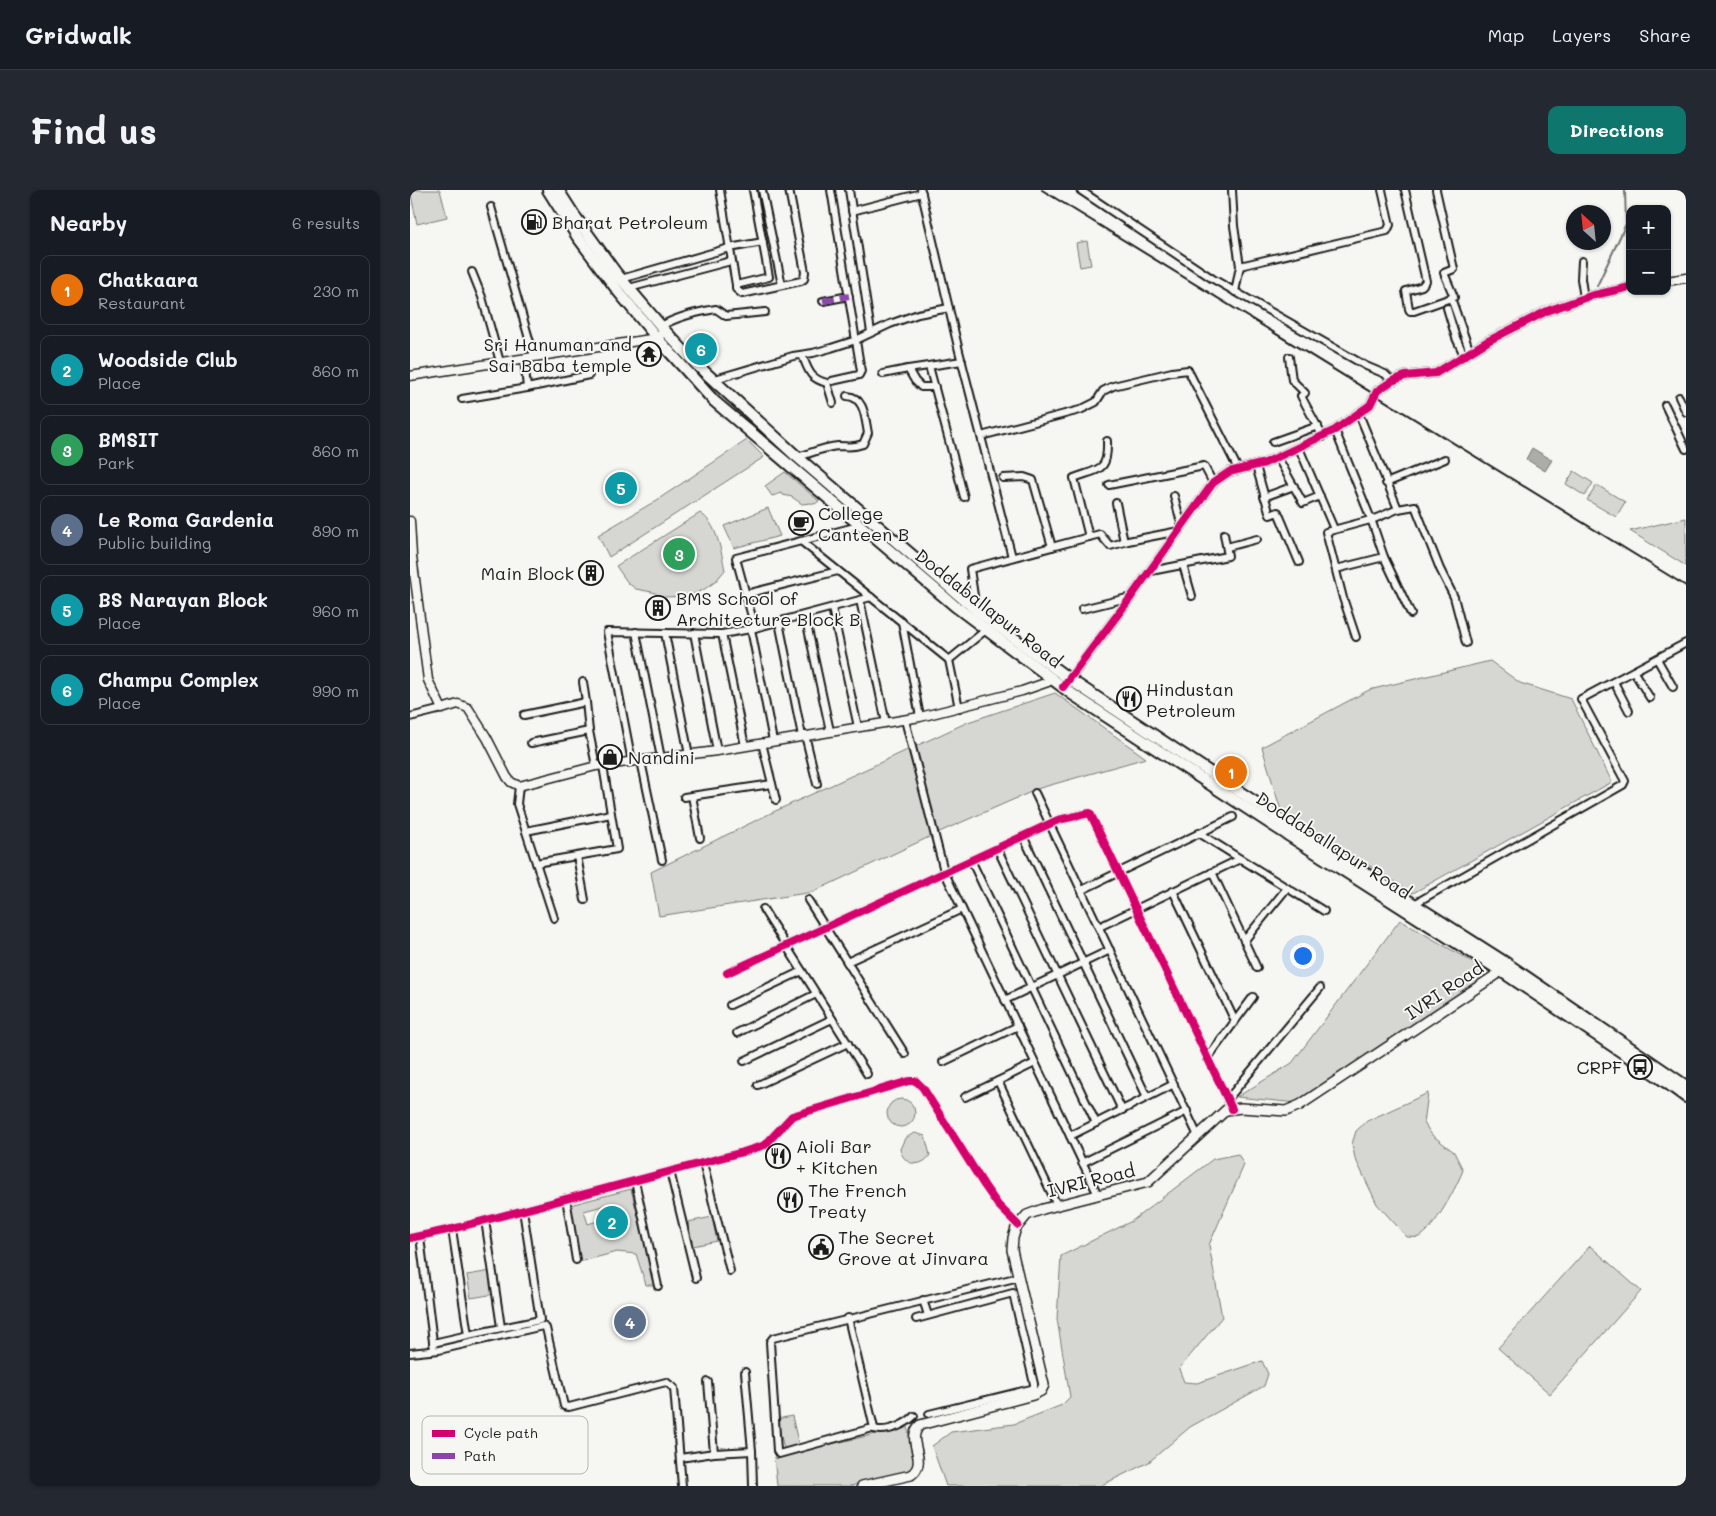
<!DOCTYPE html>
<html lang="en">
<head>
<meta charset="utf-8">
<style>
  :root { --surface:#171b24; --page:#242831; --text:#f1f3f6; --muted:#9ea1a6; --line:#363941; --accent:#0f766e }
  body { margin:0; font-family:Mali,sans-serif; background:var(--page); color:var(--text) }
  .controls { position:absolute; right:15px; top:15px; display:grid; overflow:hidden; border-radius:10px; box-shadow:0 1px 4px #0004 }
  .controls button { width:45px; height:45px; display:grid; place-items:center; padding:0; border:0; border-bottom:1px solid var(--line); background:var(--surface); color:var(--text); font:25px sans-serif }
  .compass { position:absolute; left:1156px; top:15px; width:45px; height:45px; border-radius:50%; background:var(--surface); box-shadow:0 1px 4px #0004; rotate:333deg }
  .you { position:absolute; left:892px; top:765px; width:18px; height:18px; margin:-12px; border:4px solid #fff; border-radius:50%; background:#1a73e8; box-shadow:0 0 0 8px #1a73e833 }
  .badge { display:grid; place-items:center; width:32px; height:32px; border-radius:50%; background:var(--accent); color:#fff; font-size:16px; font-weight:700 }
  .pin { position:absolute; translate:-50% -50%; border:2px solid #fff; box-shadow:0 1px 5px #0006 }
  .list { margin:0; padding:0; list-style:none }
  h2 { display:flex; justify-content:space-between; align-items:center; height:65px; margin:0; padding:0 20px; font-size:21px }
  h2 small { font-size:16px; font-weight:400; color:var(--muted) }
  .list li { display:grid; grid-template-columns:32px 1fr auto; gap:15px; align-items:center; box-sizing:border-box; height:70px; margin:0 10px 10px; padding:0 10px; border:1px solid var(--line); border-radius:10px }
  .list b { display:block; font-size:19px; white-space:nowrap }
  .list p { margin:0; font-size:16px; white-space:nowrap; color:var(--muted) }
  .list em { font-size:16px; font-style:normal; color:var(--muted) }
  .map { position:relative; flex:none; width:1276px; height:1296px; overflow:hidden; border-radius:10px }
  header { display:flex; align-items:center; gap:30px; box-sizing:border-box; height:70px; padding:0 25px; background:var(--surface); border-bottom:1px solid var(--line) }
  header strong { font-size:24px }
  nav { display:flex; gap:28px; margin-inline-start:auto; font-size:18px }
  .intro { display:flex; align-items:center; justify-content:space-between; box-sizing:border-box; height:120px; padding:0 30px }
  h1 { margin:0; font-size:35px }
  .button { padding:12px 22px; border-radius:10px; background:var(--accent); color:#fff; font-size:18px; font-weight:700 }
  main { display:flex; gap:30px; padding:0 30px }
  aside { flex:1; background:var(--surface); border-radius:10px; box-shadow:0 1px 4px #0004 }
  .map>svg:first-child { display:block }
</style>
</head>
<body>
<header>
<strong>Gridwalk</strong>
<nav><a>Map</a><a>Layers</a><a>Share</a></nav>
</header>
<div class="intro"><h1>Find us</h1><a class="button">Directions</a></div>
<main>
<aside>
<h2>Nearby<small>6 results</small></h2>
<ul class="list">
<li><span class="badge" style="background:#e8710a">1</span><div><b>Chatkaara</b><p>Restaurant</p></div><em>230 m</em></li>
<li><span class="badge" style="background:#0f9aa8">2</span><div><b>Woodside Club</b><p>Place</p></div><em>860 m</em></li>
<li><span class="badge" style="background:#2e9e5b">3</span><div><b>BMSIT</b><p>Park</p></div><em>860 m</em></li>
<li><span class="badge" style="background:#5c6f8a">4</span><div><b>Le Roma Gardenia</b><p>Public building</p></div><em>890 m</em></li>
<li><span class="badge" style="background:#0f9aa8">5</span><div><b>BS Narayan Block</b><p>Place</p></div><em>960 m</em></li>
<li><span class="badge" style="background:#0f9aa8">6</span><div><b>Champu Complex</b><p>Place</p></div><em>990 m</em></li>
</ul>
</aside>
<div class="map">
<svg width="1276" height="1296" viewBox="0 0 1276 1296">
  <rect width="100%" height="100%" fill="#f6f6f2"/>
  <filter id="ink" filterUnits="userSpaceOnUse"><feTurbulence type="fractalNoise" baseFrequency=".02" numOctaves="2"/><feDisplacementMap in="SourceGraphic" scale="10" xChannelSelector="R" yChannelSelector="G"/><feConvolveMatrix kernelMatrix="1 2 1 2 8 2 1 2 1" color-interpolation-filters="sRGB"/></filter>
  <g filter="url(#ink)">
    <!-- green -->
    <g fill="#d6d6d2" stroke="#797977" fill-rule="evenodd">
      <path d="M0,0H30L37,27L7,34Z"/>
      <path d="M677,51L681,75L670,77L666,53Z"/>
      <path d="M337,250L354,267L199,367L188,345L247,310Z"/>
      <path d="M1164,281L1183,293L1175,306L1156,294Z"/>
      <path d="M375,282L409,311L405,314L401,313L392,314L382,307L373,305L372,303L362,306L355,296Z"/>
      <path d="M1187,295L1215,312L1206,327L1177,310Z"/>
      <path d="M358,318L370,346L324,358L314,336Z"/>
      <path d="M290,323C307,333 311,361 315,380L305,392L293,400L279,406L255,407L242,402L226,399L218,393L206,376Z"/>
      <path d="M1276,328V376L1220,341Z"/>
      <path d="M1080,471L1110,493L1161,509L1202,592L1003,703L871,621L852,557L959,500Z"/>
      <path d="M645,503L736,568L630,598L536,639L403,702L249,726L241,682L361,623L558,532Z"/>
      <path d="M990,730L1083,784L887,913L827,907L882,873Z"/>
      <path d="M1018,903L1014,933L1022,945L1044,962L1053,980C1048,994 1023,1042 1009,1047C1006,1048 1000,1047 997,1047L967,1014L945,968L942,954L946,941L957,931Z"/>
      <circle cx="491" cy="923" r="14"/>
      <path d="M505,943L515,946L520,965C511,979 493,975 490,959L495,948Z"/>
      <path d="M828,964L834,975L799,1055L812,1127L769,1179L774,1192L787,1193L852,1171L858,1184L854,1196L780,1237L739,1272L690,1296H536L522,1256L541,1242L604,1234L652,1215L660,1207L647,1129L651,1066L722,1031L803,969Z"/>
      <path d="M221,999L245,1095H236L226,1064L207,1062L169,1072L160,1015ZM204,1013L213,1045L199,1049L194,1029L178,1034L174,1021Z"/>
      <path d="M302,1027L307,1051L283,1056L278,1032Z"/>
      <path d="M1180,1056L1231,1101L1140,1204L1088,1158Z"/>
      <path d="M81,1081L85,1104L61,1108L57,1085Z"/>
      <path d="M382,1226L389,1256L374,1259L367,1229Z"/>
      <path d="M497,1237L506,1271L501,1278L496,1281L441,1296H367L364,1267Z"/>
    </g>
    <!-- water -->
    <path fill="#acaca9" stroke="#727271" d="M1122,258L1142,270L1135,281L1116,269Z"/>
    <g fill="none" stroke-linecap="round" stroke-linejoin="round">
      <!-- stream -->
      <path stroke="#727271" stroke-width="2" d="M1187,96L1216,34L1215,0"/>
      <defs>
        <g id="minor">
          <path d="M310,0L326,95L359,87L343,0"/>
          <path d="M352,0L372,95"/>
          <path d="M421,0L451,181L449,185L422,191"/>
          <path d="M439,0L461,142"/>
          <path d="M511,0L549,161L602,367"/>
          <path d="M670,0L803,89L956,176L975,184L982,191"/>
          <path d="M822,0L824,36L830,76L825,102"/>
          <path d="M995,0L1016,91L1012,96L996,101L999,119L1000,121H1004L1041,108"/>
          <path d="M1026,0L1044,79L1034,83L1044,107L1041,108L1060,162"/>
          <path d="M81,17L124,166"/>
          <path d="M442,21L512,3"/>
          <path d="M1172,71L1171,89L1174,108"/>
          <path d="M830,76L977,41L980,35L972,0"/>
          <path d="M62,82L72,107L90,172"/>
          <path d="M211,89L319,58L353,52"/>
          <path d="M326,95V99L332,104L391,91L394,89L395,82L379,0"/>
          <path d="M219,98L321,71"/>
          <path d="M413,111L439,106"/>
          <path d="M1037,118L1046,148L1054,165"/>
          <path d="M251,136C267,127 287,122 306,119L316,126L355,122"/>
          <path d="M392,165C399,181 399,188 417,193L423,213"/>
          <path d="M879,167L882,190L895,203L891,206L913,247"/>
          <path d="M114,169L117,198L179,185"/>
          <path d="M519,176L554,307"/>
          <path d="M498,179L552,171"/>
          <path d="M473,184L498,179L505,191L511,197H525"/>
          <path d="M302,190L383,166L403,163L421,158L446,150L480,134L508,124L539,118"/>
          <path d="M1269,207L1276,222"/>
          <path d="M52,209L117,198"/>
          <path d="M1255,215L1276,259"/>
          <path d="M949,224L988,319"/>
          <path d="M925,240L961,329L974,367L926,379"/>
          <path d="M571,246L670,220L686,212L693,201L703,196L762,182L778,180L828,279"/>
          <path d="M863,252L908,236"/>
          <path d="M889,258L924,339"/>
          <path d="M388,267C401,263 414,257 428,256C438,256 442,258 453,254L458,243C455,229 455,207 437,206"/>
          <path d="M868,268L893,313L910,306"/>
          <path d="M846,276L860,325L868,322L889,372"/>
          <path d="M593,288L614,287L623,290L642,357"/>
          <path d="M976,293L1035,269"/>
          <path d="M699,295L794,276L803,293"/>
          <path d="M764,306L772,337"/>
          <path d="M854,307L884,296"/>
          <path d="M706,313L714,352"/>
          <path d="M679,347L664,288C690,278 698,282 697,251"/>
          <path d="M391,351L539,470L549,518"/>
          <path d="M817,357L847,349"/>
          <path d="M974,367L1001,424"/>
          <path d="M773,375L782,406"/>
          <path d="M741,381L818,366L814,344"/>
          <path d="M336,404L428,381"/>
          <path d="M450,410L476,533"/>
          <path d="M422,418L448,537"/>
          <path d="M566,419L560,379L690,344L700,356L718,351L769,341"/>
          <path d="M672,419L721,407"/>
          <path d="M395,425L420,541"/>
          <path d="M369,432L392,546"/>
          <path d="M492,432L510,527"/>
          <path d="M345,438L326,368L441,338"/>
          <path d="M341,439L363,551"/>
          <path d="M226,442L251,568"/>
          <path d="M255,443L279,565"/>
          <path d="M284,443L307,561"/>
          <path d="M312,444L335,556"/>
          <path d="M946,447L933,408L916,342L964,329L988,319L1005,316L1030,379L1044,407L1056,453"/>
          <path d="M1247,469L1263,497"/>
          <path d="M539,470L577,439"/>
          <path d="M1224,482L1240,508"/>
          <path d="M173,492L176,512"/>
          <path d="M1204,492L1219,521"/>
          <path d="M114,525L176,512L179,541"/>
          <path d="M0,527L32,519"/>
          <path d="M495,530L534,681L688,1005"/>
          <path d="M395,545L407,594"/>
          <path d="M121,553L179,541L186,576"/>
          <path d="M352,553L366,610"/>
          <path d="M231,571L252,670"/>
          <path d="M222,572L197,442L312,444L341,439L461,407"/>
          <path d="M109,596L107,614L144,728"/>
          <path d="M625,603L788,946"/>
          <path d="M282,606L290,648"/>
          <path d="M274,607L362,594"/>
          <path d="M116,641L201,624"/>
          <path d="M789,643L914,721"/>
          <path d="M613,646L737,907"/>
          <path d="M587,658L712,920"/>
          <path d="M167,666L175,710"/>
          <path d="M561,670L686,933"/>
          <path d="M126,673L207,659L193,576"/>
          <path d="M802,682L847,778"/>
          <path d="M672,700L823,627"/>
          <path d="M763,701L825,831"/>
          <path d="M398,710L495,864"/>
          <path d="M1004,714L1213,595L1215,591L1171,509L1276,453"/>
          <path d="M353,719L457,884"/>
          <path d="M689,737L830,669"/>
          <path d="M834,751L877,698"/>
          <path d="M437,772L552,719"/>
          <path d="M317,783L648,630L680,623L822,919"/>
          <path d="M595,810L700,760"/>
          <path d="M320,815L392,781"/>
          <path d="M327,843L406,804"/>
          <path d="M797,869L843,807"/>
          <path d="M334,871L422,829"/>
          <path d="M533,872L608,836"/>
          <path d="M588,891L647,1015"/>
          <path d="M348,895L438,853"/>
          <path d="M555,907L625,873"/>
          <path d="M817,910L910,798"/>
          <path d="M660,946L764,894"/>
          <path d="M293,973L320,1081"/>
          <path d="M672,973L777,921"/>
          <path d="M260,981L286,1088"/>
          <path d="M225,991L248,1096"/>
          <path d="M156,1008L166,1070"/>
          <path d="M75,1030L91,1137"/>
          <path d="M42,1039L58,1145L130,1130L113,1020"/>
          <path d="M10,1047L24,1160"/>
          <path d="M0,1048L42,1039L333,962L355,955L382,926L499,891H506L513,898L574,995L588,1015L608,1035"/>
          <path d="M513,1110L518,1125"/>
          <path d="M438,1128L464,1238"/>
          <path d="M506,1129L603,1103L624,1194V1197L621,1199L519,1224"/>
          <path d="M23,1153L58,1145"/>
          <path d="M0,1163L29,1160L133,1136L136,1138L154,1216L159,1217L256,1192L264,1198L272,1296"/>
          <path d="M335,1182L342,1261L343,1296"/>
          <path d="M298,1192L304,1263"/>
          <path d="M504,1226C496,1234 482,1240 471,1240C466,1240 464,1238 459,1239L369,1264L367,1261L360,1152L363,1148L609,1087"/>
          <path d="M270,1268L304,1263L342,1261"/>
        </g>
        <g id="tertiary">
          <path d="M1257,91L1276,88"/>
          <path d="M0,186L247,148L255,141"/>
          <path d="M0,331L2,366L18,490L32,519L48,514L58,518L77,548L97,587L101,592L109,596L186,576L307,561L510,527L612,501L638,492L642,488"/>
          <path d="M657,492L721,407L803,293L819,282L855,273L925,240L960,215L967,201L982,191L995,186L1026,183L1078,151L1137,121L1180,106L1220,97"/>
        </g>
        <path id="secondary" d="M452,1296L501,1285C520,1271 494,1250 510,1235L623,1205L631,1201L634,1195L602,1060L603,1048L606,1038L617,1025L633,1019L738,992L816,920L831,918L876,921L890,915L1086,785L1094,775"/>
        <g id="primary">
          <path d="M138,0L167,46L208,101L247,148L304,211L545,416L662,504L867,638L1091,781L1246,885L1276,907"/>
          <path d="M148,0L164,25L206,83L255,141L286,174L385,265L566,420L659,489L872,630L1096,773L1276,896"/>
        </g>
      </defs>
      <!-- minor casing -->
      <use href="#minor" stroke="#1c1c1c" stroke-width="10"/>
      <!-- tertiary casing -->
      <use href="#tertiary" stroke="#1c1c1c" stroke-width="11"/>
      <!-- secondary casing -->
      <use href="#secondary" stroke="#1c1c1c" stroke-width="12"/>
      <!-- primary casing -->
      <use href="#primary" stroke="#1c1c1c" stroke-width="14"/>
      <!-- minor -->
      <use href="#minor" stroke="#f6f6f2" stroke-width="6"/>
      <!-- tertiary -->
      <use href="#tertiary" stroke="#f6f6f2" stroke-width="8"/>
      <!-- secondary -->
      <use href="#secondary" stroke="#f6f6f2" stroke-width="9"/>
      <!-- primary -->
      <use href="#primary" stroke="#f6f6f2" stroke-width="10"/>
      <!-- rail -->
      <path stroke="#1c1c1c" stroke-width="2" d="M632,0L1276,396"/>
      <!-- quiet -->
      <path stroke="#8e44ad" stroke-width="6" stroke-dasharray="12 6" stroke-linecap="butt" d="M413,111L439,106"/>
      <defs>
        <g id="cycleway">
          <path d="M653,497L721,407L803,293L819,282L855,273L925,240L960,215L967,201L982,191L995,186L1026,183L1078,151L1137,121L1180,106L1220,97"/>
          <path d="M317,783L648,630L680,623L822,919"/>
          <path d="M0,1048L42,1039L333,962L355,955L382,926L499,891H506L513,898L574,995L588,1015L608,1035"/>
        </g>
      </defs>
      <!-- cycleway casing -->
      <use href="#cycleway" stroke="#f6f6f2" stroke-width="11"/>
      <!-- cycleway -->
      <use href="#cycleway" stroke="#d6006c" stroke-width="8"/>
    </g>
  </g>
  <!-- icons -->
  <defs>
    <symbol id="fuel-ring" viewBox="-11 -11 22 22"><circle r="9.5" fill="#f6f6f2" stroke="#1c1c1c" stroke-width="1.5"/><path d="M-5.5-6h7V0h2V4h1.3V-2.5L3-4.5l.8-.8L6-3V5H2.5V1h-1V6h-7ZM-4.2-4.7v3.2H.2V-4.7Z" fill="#1c1c1c"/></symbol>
    <symbol id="temple-ring" viewBox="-11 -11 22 22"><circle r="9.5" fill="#f6f6f2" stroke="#1c1c1c" stroke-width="1.5"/><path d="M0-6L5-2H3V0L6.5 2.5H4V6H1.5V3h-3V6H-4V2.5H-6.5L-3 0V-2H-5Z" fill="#1c1c1c"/></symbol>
    <symbol id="cafe-ring" viewBox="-11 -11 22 22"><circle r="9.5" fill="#f6f6f2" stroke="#1c1c1c" stroke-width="1.5"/><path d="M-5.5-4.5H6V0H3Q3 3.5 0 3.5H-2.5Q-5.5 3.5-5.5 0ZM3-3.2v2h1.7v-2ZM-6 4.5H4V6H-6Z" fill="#1c1c1c"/></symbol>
    <symbol id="building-ring" viewBox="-11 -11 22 22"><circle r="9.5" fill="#f6f6f2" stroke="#1c1c1c" stroke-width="1.5"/><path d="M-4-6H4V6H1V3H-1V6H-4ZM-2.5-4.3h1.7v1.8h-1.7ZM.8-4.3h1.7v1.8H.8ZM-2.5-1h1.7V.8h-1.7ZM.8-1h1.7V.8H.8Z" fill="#1c1c1c"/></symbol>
    <symbol id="restaurant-ring" viewBox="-11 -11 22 22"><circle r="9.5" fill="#f6f6f2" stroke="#1c1c1c" stroke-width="1.5"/><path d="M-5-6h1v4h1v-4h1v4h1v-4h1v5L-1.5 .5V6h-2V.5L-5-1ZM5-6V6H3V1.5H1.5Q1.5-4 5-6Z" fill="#1c1c1c"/></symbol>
    <symbol id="shop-ring" viewBox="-11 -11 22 22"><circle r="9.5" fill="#f6f6f2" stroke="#1c1c1c" stroke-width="1.5"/><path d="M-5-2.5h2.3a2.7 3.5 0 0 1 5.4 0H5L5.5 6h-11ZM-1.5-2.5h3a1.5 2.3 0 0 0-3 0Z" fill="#1c1c1c"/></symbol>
    <symbol id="bus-ring" viewBox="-11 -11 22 22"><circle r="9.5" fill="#f6f6f2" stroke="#1c1c1c" stroke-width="1.5"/><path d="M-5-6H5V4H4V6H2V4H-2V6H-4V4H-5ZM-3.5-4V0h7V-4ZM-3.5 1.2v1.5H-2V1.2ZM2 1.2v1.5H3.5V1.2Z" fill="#1c1c1c"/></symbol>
    <symbol id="civic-ring" viewBox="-11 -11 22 22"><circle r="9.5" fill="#f6f6f2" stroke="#1c1c1c" stroke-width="1.5"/><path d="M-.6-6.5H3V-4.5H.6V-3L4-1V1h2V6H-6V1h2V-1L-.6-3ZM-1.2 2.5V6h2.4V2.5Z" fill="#1c1c1c"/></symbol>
  </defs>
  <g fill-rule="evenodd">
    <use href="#fuel-ring" x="110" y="18" width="28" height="28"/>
    <use href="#temple-ring" x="225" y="150" width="28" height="28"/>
    <use href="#cafe-ring" x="377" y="319" width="28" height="28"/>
    <use href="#building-ring" x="167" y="369" width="28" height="28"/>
    <use href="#building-ring" x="234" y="404" width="28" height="28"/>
    <use href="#restaurant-ring" x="705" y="495" width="28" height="28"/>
    <use href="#shop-ring" x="186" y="553" width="28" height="28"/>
    <use href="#bus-ring" x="1216" y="863" width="28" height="28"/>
    <use href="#restaurant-ring" x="354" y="952" width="28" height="28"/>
    <use href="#restaurant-ring" x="366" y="996" width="28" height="28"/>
    <use href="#civic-ring" x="397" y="1043" width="28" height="28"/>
  </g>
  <g text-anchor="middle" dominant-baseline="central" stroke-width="4" stroke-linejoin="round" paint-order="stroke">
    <!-- poi labels -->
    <g font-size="18" fill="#1c1c1c" stroke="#f6f6f2" text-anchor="start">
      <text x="142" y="32">Bharat Petroleum</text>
      <text x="222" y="154" text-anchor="end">Sri Hanuman and<tspan x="222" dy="21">Sai Baba temple</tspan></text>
      <text x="408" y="323">College<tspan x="408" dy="21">Canteen B</tspan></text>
      <text x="164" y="383" text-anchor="end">Main Block</text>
      <text x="266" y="408">BMS School of<tspan x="266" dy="21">Architecture Block B</tspan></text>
      <text x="736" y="499">Hindustan<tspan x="736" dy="21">Petroleum</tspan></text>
      <text x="218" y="567">Nandini</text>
      <text x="1212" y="877" text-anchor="end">CRPF</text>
      <text x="386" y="956">Aioli Bar<tspan x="386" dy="21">+ Kitchen</tspan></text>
      <text x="398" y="1000">The French<tspan x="398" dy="21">Treaty</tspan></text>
      <text x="428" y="1047">The Secret<tspan x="428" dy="21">Grove at Jinvara</tspan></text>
    </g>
    <!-- street labels -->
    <g font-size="18" fill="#1c1c1c" stroke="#f6f6f2">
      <text transform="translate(579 418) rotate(38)">Doddaballapur Road</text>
      <text transform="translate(924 655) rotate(33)">Doddaballapur Road</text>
      <text transform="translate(1034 800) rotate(-34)">IVRI Road</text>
      <text transform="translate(681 990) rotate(-14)">IVRI Road</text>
    </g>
  </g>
  <!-- legend -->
  <rect x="12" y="1226" width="166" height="58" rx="8" fill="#f6f6f2" stroke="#b5b5b2" stroke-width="1"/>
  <rect x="22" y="1240" width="23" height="7" fill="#d6006c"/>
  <rect x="22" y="1263" width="23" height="6" fill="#8e44ad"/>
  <g font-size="14" fill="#1c1c1c">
    <text x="54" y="1248">Cycle path</text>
    <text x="54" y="1271">Path</text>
  </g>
</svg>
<div class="controls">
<button>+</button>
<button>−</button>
</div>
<svg class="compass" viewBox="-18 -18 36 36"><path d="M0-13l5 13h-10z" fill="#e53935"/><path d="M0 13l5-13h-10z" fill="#9ea1a6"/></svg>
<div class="you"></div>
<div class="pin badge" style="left:821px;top:582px;background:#e8710a">1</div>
<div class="pin badge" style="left:202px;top:1032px;background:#0f9aa8">2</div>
<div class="pin badge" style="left:269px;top:364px;background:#2e9e5b">3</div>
<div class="pin badge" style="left:220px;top:1132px;background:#5c6f8a">4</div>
<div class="pin badge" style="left:211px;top:298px;background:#0f9aa8">5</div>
<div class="pin badge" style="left:291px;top:159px;background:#0f9aa8">6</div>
</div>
</main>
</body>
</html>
